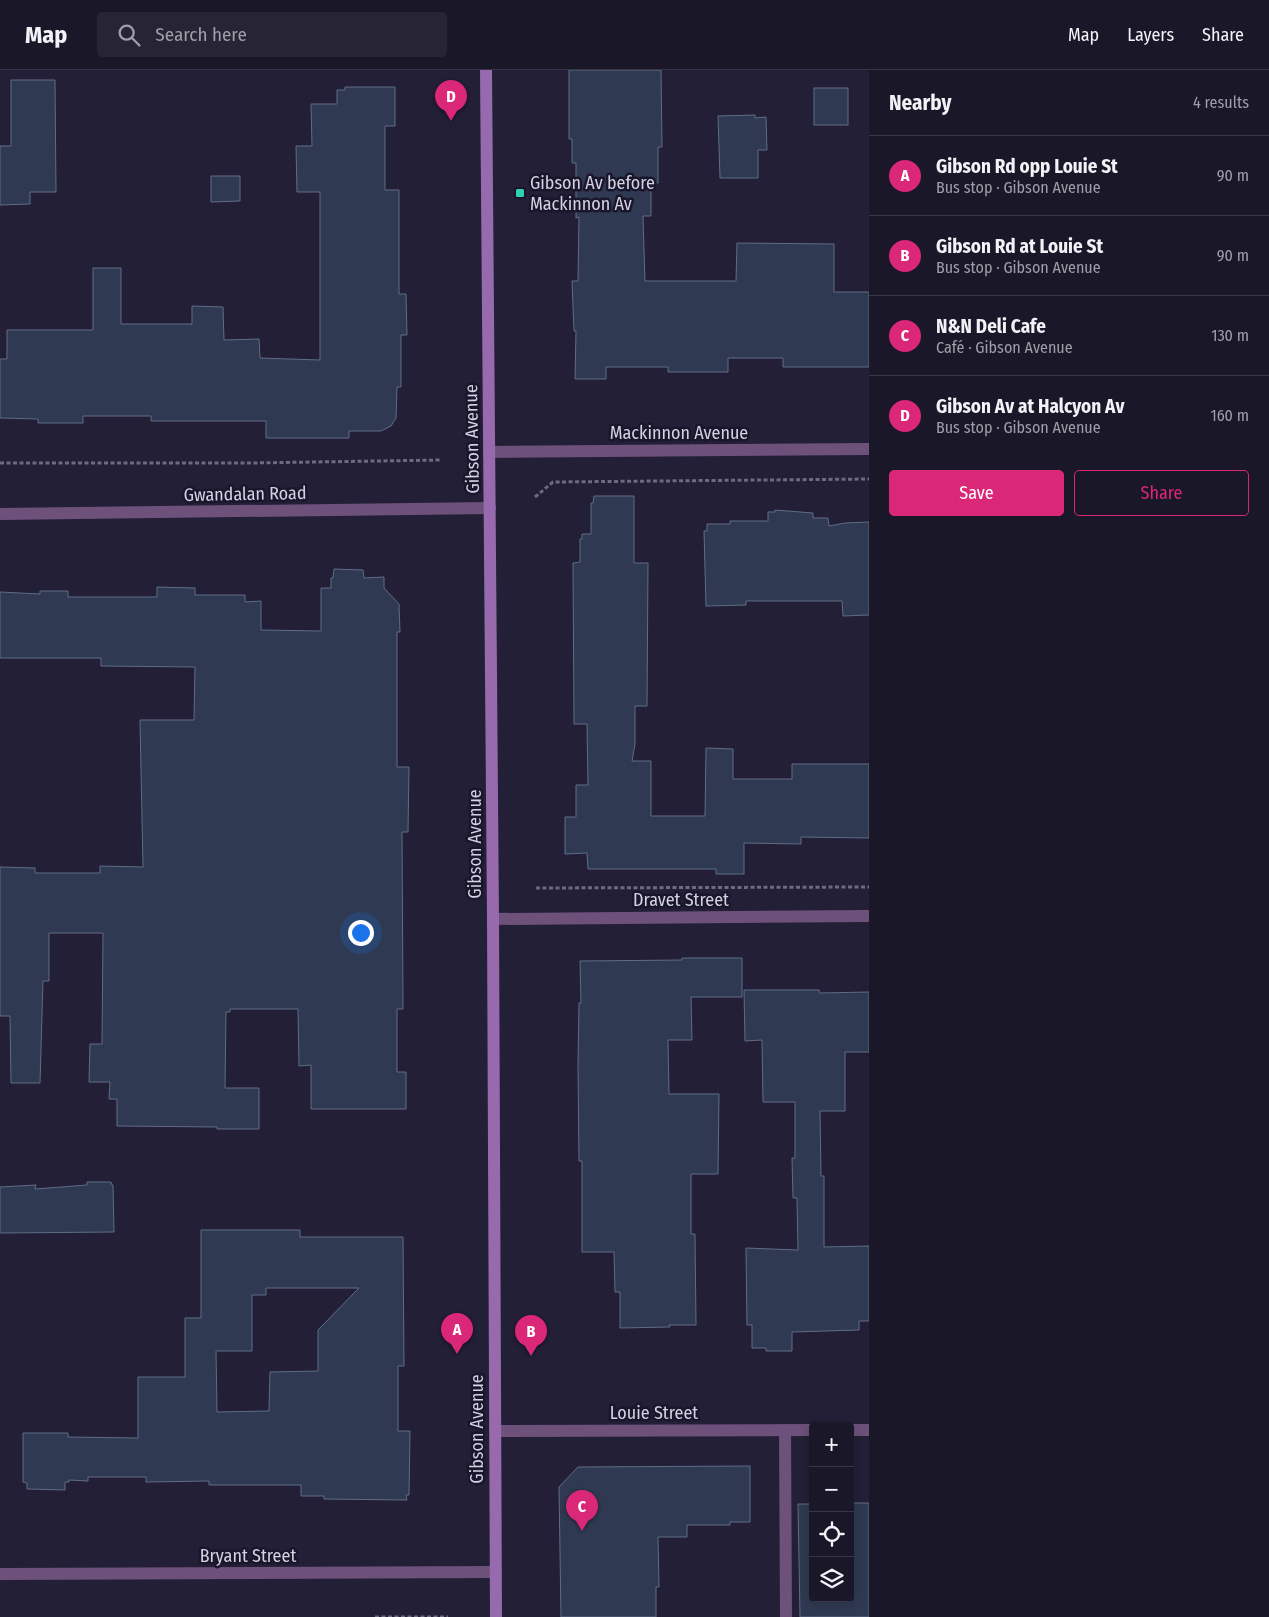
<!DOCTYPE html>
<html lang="en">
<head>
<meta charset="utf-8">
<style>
  :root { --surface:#1a1729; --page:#272435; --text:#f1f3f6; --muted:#9f9fa8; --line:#383646; --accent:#db2777 }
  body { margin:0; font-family:"Fira Sans Condensed",sans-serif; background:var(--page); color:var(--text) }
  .controls { position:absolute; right:15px; bottom:15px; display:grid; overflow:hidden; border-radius:5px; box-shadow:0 2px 12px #0003 }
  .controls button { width:45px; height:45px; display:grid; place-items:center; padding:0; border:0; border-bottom:1px solid var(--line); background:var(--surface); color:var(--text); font:25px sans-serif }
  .you { position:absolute; left:360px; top:862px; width:18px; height:18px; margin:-12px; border:4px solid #fff; border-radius:50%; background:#1a73e8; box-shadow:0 0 0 8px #1a73e833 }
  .badge { display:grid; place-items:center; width:32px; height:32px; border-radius:50%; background:var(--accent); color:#fff; font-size:16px; font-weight:700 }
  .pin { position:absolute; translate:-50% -41px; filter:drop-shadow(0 1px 2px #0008) }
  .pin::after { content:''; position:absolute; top:26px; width:18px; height:15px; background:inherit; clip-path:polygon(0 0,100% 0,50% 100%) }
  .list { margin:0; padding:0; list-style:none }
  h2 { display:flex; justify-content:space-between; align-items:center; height:65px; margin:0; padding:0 20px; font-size:21px }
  h2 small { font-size:16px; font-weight:400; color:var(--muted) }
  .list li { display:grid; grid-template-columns:32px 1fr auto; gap:15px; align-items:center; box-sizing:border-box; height:80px; padding:0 20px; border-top:1px solid var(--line) }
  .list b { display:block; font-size:19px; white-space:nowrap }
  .list p { margin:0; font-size:16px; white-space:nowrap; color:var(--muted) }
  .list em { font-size:16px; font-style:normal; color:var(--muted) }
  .actions { display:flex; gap:10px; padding:15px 20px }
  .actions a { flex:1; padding:11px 0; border:1px solid var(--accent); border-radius:5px; text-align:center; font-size:18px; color:var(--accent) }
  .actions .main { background:var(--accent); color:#fff }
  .icon { flex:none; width:28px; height:28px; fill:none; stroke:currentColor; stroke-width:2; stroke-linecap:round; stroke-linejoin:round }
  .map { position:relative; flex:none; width:869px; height:1547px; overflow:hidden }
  header { display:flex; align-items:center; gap:30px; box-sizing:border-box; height:70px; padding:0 25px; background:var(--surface); border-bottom:1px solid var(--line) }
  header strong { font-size:24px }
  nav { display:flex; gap:28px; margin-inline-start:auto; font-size:18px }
  .search { width:350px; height:45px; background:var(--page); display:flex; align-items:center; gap:12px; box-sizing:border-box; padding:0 18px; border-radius:5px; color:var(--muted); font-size:19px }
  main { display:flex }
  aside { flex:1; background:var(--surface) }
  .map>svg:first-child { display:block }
</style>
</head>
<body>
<header>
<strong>Map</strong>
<div class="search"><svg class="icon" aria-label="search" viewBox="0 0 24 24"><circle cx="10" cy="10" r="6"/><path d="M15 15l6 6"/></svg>Search here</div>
<nav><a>Map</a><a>Layers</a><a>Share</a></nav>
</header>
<main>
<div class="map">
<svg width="869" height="1547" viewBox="0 0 869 1547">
  <rect width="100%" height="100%" fill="#231f37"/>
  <!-- building -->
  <g fill="#2f3a52" stroke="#606c86" fill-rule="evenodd">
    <path d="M569,0H661L662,77H658V113H651V146H643L645,211H736L737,173L834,174V222H869V297H783V288H728V302H668V297H606V309H575L576,261H574L572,211H578L579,147L576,148V93H572V69H569Z"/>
    <path d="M11,10H55L56,122H30V134L0,135V76H11Z"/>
    <path d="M345,17H395V56H385V120H399V224H406L407,265H401V317H397L396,348L391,356L381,361H349V368H266V351H151V346H83V353H38V349L0,348V289H7V260H93V198H121V254H192V236L223,237L224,270L259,269L260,288L320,290V122H297L296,76H312L311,34H337V20H345Z"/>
    <rect x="814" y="18" width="34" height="37"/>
    <path d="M755,45V48L766,47L767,80H758V108H720L718,46Z"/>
    <path d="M211,106H240V131L211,132Z"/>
    <path d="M594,426H634V493H648L647,636H635V674L632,691H651V746H705L706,678L733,679V709H792V694H869V768L801,767V774L744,773V804H716V799H588L587,783L565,784V747H576V715H588L587,654H574L573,493L580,492V469H582V464H591V433H593Z"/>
    <path d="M775,440L813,443V448H828L829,456L845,453L869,452V545L843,546L842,531H746V535L706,536L704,461H707V454H730V451H768V442H775Z"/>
    <path d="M334,499L363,500L364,508L384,507V518L399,534L400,562H397V697H409L408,762H402L403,939H397V1002H406V1039H311V995L299,996L298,939H230V942H226L225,1018H259V1059H217V1057L117,1056V1029H109L110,1012H89L90,974H102L103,863H49V911H43L40,1013H11L10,946H0V797L35,798V803H100V796L143,797L140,650H194L195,597L101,596V588H0V522L40,524V521H68V527H157V517L195,518V525H245V532L261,531V560L321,561V518H331V508H333Z"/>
    <path d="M682,888H742V927H691L692,970H668L669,1024H719L718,1104H691V1164H695L696,1255H669L670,1257L620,1258V1222H615L614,1182H582V1091H579L578,994L579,933H581L580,891L682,890Z"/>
    <path d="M744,920H819L820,923L869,922V982H845V1041H820L821,1106H824V1177L869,1176V1251H859V1260L792,1262V1281H766V1278H752V1255H747L746,1178L798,1180L797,1128H793L792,1088H795V1032H763L762,970L745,971Z"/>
    <path d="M87,1112H111L112,1115H113L114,1162L0,1163V1117L36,1115L35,1119L87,1115Z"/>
    <path d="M201,1160H300V1167H403L404,1296H398V1361H410L409,1425H406L407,1430L324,1429V1426H301V1415H209V1411L146,1412V1407H88V1411L69,1410V1412H65V1420L27,1419V1413L23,1412V1363H68V1367L138,1368V1307H185V1248H201ZM266,1218H359L318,1260V1301L270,1302L269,1341L217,1342L216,1281H252V1225H266Z"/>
    <path d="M750,1396V1452H730V1455H687V1467H658L659,1517H656V1547H561L559,1417L578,1397Z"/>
    <path d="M850,1433H869V1547H800L798,1434H813V1528H850Z"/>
  </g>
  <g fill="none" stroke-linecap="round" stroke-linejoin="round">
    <!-- path -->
    <g stroke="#6e6b80" stroke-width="3" stroke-dasharray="4 2.5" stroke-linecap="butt">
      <path d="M0,393H250L442,390"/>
      <path d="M535,427L553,412L869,409"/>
      <path d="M536,818L869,817"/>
      <path d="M375,1547H448"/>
    </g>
    <!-- service -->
    <path stroke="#6d517b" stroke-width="12" d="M785,1360L786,1547"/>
    <!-- minor -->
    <g stroke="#6d517b" stroke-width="12">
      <path d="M489,382L869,379"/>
      <path d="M0,444L490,438"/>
      <path d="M493,849L869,846"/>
      <path d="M850,1360H869"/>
      <path d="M495,1361L813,1360"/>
      <path d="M0,1504L496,1502"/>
    </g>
    <!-- secondary -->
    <path stroke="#976aae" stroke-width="12" d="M486,0L493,849L496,1547"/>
  </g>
  <!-- markers -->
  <rect fill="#2dd4ab" stroke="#1a162c" stroke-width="2" x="515" y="118" width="10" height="10" rx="2.5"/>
  <g text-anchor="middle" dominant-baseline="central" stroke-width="5" stroke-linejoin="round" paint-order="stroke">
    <!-- poi labels -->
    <g font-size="18" fill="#d3d2e2" stroke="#1a162c" text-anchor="start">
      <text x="530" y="113">Gibson Av before<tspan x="530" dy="21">Mackinnon Av</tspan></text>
    </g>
    <!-- street labels -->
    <g font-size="18" fill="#d3d2e2" stroke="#1a162c">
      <text x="679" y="363">Mackinnon Avenue</text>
      <text transform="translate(472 369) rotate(-91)">Gibson Avenue</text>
      <text transform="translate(245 424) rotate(-1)">Gwandalan Road</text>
      <text transform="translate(475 774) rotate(-90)">Gibson Avenue</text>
      <text x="681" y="830">Dravet Street</text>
      <text x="654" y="1343">Louie Street</text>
      <text transform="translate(477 1359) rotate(-90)">Gibson Avenue</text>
      <text x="248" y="1486">Bryant Street</text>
    </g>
  </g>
</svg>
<div class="controls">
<button>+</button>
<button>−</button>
<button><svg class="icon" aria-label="locate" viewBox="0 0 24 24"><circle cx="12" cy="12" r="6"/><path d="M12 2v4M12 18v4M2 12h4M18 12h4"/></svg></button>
<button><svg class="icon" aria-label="layers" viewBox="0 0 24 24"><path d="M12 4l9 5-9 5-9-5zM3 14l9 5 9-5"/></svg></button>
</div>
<div class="you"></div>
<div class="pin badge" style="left:457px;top:1284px">A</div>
<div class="pin badge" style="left:531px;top:1286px">B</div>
<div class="pin badge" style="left:582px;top:1461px">C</div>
<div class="pin badge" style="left:451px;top:51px">D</div>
</div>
<aside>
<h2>Nearby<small>4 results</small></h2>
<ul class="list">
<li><span class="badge">A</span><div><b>Gibson Rd opp Louie St</b><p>Bus stop · Gibson Avenue</p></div><em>90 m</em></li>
<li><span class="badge">B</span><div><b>Gibson Rd at Louie St</b><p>Bus stop · Gibson Avenue</p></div><em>90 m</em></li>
<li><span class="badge">C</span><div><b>N&amp;N Deli Cafe</b><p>Café · Gibson Avenue</p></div><em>130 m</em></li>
<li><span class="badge">D</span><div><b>Gibson Av at Halcyon Av</b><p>Bus stop · Gibson Avenue</p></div><em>160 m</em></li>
</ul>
<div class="actions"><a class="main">Save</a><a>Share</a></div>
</aside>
</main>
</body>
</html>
